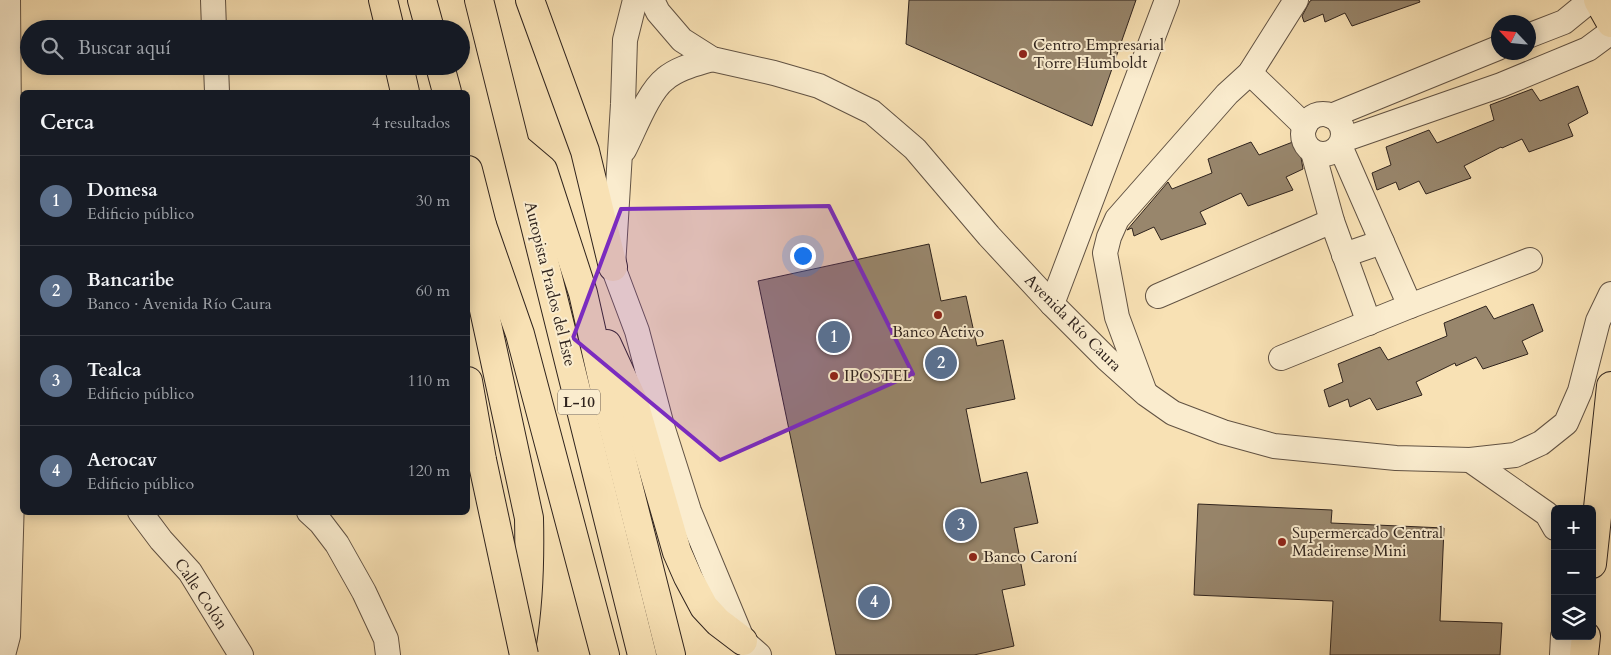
<!DOCTYPE html>
<html lang="es">
<head>
<meta charset="utf-8">
<style>
  :root { --surface:#171b24; --page:#20242c; --text:#f1f3f6; --muted:#9ea1a6; --line:#363941; --accent:#c59692 }
  body { margin:0; font-family:Cardo,serif; background:var(--page); color:var(--text) }
  .controls { position:absolute; right:15px; bottom:15px; display:grid; overflow:hidden; border-radius:8px; box-shadow:0 2px 12px #0003 }
  .controls button { width:45px; height:45px; display:grid; place-items:center; padding:0; border:0; border-bottom:1px solid var(--line); background:var(--surface); color:var(--text); font:25px sans-serif }
  .compass { position:absolute; left:1491px; top:15px; width:45px; height:45px; border-radius:50%; background:var(--surface); box-shadow:0 2px 12px #0003; rotate:296deg }
  .you { position:absolute; left:802px; top:255px; width:18px; height:18px; margin:-12px; border:4px solid #fff; border-radius:50%; background:#1a73e8; box-shadow:0 0 0 8px #1a73e833 }
  .badge { display:grid; place-items:center; width:32px; height:32px; border-radius:50%; background:var(--accent); color:#fff; font-size:16px; font-weight:700 }
  .pin { position:absolute; translate:-50% -50%; border:2px solid #fff; box-shadow:0 1px 5px #0006 }
  .list { margin:0; padding:0; list-style:none }
  h2 { display:flex; justify-content:space-between; align-items:center; height:65px; margin:0; padding:0 20px; font-size:21px }
  h2 small { font-size:16px; font-weight:400; color:var(--muted) }
  .list li { display:grid; grid-template-columns:32px 1fr auto; gap:15px; align-items:center; box-sizing:border-box; height:90px; padding:0 20px; border-top:1px solid var(--line) }
  .list b { display:block; font-size:19px; white-space:nowrap }
  .list p { margin:0; font-size:16px; white-space:nowrap; color:var(--muted) }
  .list em { font-size:16px; font-style:normal; color:var(--muted) }
  .icon { flex:none; width:28px; height:28px; fill:none; stroke:currentColor; stroke-width:2; stroke-linecap:round; stroke-linejoin:round }
  .map { position:relative; flex:none; width:1611px; height:655px; overflow:hidden }
  .search { position:absolute; background:var(--surface); box-shadow:0 2px 12px #0003; left:20px; top:20px; width:450px; height:55px; display:flex; align-items:center; gap:12px; box-sizing:border-box; padding:0 18px; border-radius:28px; color:var(--muted); font-size:19px }
  .panel { position:absolute; background:var(--surface); box-shadow:0 2px 12px #0003; left:20px; top:90px; width:450px; height:425px; border-radius:8px }
  .map>svg:first-child { display:block }
</style>
</head>
<body>
<div class="map">
<svg width="1611" height="655" viewBox="0 0 1611 655">
  <rect width="100%" height="100%" fill="#f8e1b4"/>
  <filter id="stains"><feTurbulence type="fractalNoise" baseFrequency=".004" numOctaves="4"/><feColorMatrix values="0 0 0 0 .2 0 0 0 0 .09 0 0 0 0 .02 0 0 0 .5 -.17"/></filter>
  <radialGradient id="worn" r=".72"><stop offset=".6" stop-color="#630" stop-opacity="0"/><stop offset="1" stop-color="#630" stop-opacity=".3"/></radialGradient>
  <!-- building -->
  <g fill="#98866c" stroke="#2f231d">
    <path d="M909,0H1136L1092,126L906,44Z"/>
    <path d="M1312,0H1419L1420,2L1352,26L1345,13L1325,22L1323,14L1304,22L1302,16L1310,1Z"/>
    <path d="M1578,86L1588,113L1568,124L1573,136L1529,152L1522,139L1502,148L1501,147L1464,166L1471,178L1426,194L1419,181L1399,190L1396,182L1377,190L1372,173L1391,165L1386,147L1429,130L1437,143L1494,120L1490,105L1532,89L1540,101Z"/>
    <path d="M1298,140L1303,169L1286,177L1293,190L1248,206L1241,193L1200,212L1206,224L1161,240L1154,227L1134,236L1132,228L1127,230L1168,182L1172,189L1212,173L1208,159L1251,142L1259,155Z"/>
    <path d="M929,244L941,301L966,296L977,346L1003,340L1015,399L966,409L981,483L1027,472L1038,523L1014,528L1025,585L1002,590L1014,646L974,655H836L758,281Z"/>
    <path d="M1533,304L1543,331L1522,341L1528,354L1483,369L1476,357L1456,366L1455,363L1416,382L1422,395L1377,410L1370,398L1350,407L1348,399L1329,407L1324,390L1343,382L1338,364L1380,347L1388,360L1447,336L1444,323L1486,306L1494,319Z"/>
    <path d="M1198,504L1332,510L1331,523L1444,528L1440,621L1502,623L1500,655H1330L1333,601L1194,595Z"/>
  </g>
  <g fill="none" stroke-linecap="round" stroke-linejoin="round">
    <defs>
      <g id="minor">
        <path d="M213,0L214,29"/>
        <path d="M635,0L625,40L623,104L613,267L637,331L662,426L689,511L743,641L759,655"/>
        <path d="M652,0L658,12L682,40L712,59L774,73L819,86L872,112L915,149L989,236L1052,304L1107,359L1146,394L1173,413L1223,432L1274,446L1396,458L1470,460L1515,455L1541,443L1566,423L1580,391L1598,321L1611,294"/>
        <path d="M1528,36L1564,22L1591,0"/>
        <path d="M216,66L217,92"/>
        <path d="M1250,73L1305,126"/>
        <circle cx="1323" cy="134" r="20"/>
        <path d="M1331,116L1498,48"/>
        <path d="M1343,140L1501,85L1588,49L1611,32"/>
        <path d="M1340,146L1410,306"/>
        <path d="M624,150C634,131 648,92 665,79C678,68 696,64 712,59"/>
        <path d="M1313,152L1332,221L1369,323"/>
        <path d="M1344,255L1382,242"/>
        <path d="M1158,296L1332,221"/>
        <path d="M1052,304L1167,0"/>
        <path d="M1281,358L1410,306L1530,260"/>
        <path d="M1144,390L1117,317L1105,253L1109,237L1117,219L1227,94L1250,73L1296,0"/>
        <path d="M1470,460L1547,514L1555,528"/>
        <path d="M140,512L161,540L190,572L241,655"/>
        <path d="M309,512L321,523L337,544L364,592L386,639L388,655"/>
        <path d="M3,655L8,636L12,498L8,0"/>
        <path d="M1562,655L1563,636"/>
      </g>
      <g id="major">
        <path d="M1598,0L1611,23"/>
        <path d="M1592,564L1611,386"/>
        <path d="M1584,655L1586,636"/>
      </g>
      <g id="highway">
        <path d="M383,0L390,29"/>
        <path d="M422,0L430,29"/>
        <path d="M479,0L642,655"/>
        <path d="M530,0L585,151L613,267"/>
        <path d="M399,66L405,92"/>
        <path d="M440,66L447,92"/>
        <path d="M517,148L543,170L583,293L610,413L671,655"/>
        <path d="M468,170L482,225L520,334L605,655"/>
        <path d="M482,225L473,259L529,518C530,560 529,601 522,643"/>
        <path d="M607,344L634,403L677,552L688,577L704,607L718,622L743,641"/>
        <path d="M468,381L482,460"/>
      </g>
    </defs>
    <!-- minor casing -->
    <use href="#minor" stroke="#615243" stroke-width="26"/>
    <!-- major casing -->
    <use href="#major" stroke="#2f231d" stroke-width="30"/>
    <!-- highway casing -->
    <use href="#highway" stroke="#2f231d" stroke-width="30"/>
    <!-- minor -->
    <use href="#minor" stroke="#faecce" stroke-width="24"/>
    <!-- major -->
    <use href="#major" stroke="#f8e1b4" stroke-width="28"/>
    <!-- highway -->
    <use href="#highway" stroke="#f8e1b4" stroke-width="28"/>
    <defs>
      <path id="highway-bridge" d="M482,460L524,655"/>
    </defs>
    <!-- highway-bridge casing -->
    <use href="#highway-bridge" stroke="#2f231d" stroke-width="30" stroke-linecap="butt"/>
    <!-- highway-bridge -->
    <use href="#highway-bridge" stroke="#f8e1b4" stroke-width="28"/>
  </g>
  <!-- marked area -->
  <path fill="#7b2cbf" fill-opacity="0.2" stroke="#7b2cbf" stroke-width="4" stroke-linejoin="round" d="M829,206L913,374L720,460L573,338L621,209Z"/>
  <!-- markers -->
  <g fill="#8f2418" stroke="#faecce" stroke-width="2">
    <circle cx="1023" cy="54" r="5"/>
    <circle cx="938" cy="315" r="5"/>
    <circle cx="834" cy="376" r="5"/>
    <circle cx="1282" cy="542" r="5"/>
    <circle cx="973" cy="557" r="5"/>
  </g>
  <g text-anchor="middle" dominant-baseline="central" stroke-width="4" stroke-linejoin="round" paint-order="stroke">
    <!-- shield labels -->
    <rect fill="#faecce" stroke="#6c5f52" stroke-width="1" x="558" y="389.5" width="42" height="25" rx="4"/>
    <g font-size="15" font-weight="bold" fill="#2f231d">
      <text x="579" y="402">L-10</text>
    </g>
    <!-- poi labels -->
    <g font-size="16" fill="#2f231d" stroke="#faecce" text-anchor="start">
      <text x="1033" y="45">Centro Empresarial<tspan x="1033" dy="18">Torre Humboldt</tspan></text>
      <text x="938" y="332" text-anchor="middle">Banco Activo</text>
      <text x="844" y="376">IPOSTEL</text>
      <text x="1292" y="533">Supermercado Central<tspan x="1292" dy="18">Madeirense Mini</tspan></text>
      <text x="983" y="557">Banco Caroní</text>
    </g>
    <!-- street labels -->
    <g font-size="16" fill="#2f231d" stroke="#faecce">
      <text transform="translate(550 284) rotate(76)">Autopista Prados del Este</text>
      <text transform="translate(1073 323) rotate(45)">Avenida Río Caura</text>
      <text transform="translate(201 594) rotate(56)">Calle Colón</text>
    </g>
  </g>
  <rect width="100%" height="100%" filter="url(#stains)"/>
  <rect width="100%" height="100%" fill="url(#worn)"/>
</svg>
<div class="controls">
<button>+</button>
<button>−</button>
<button><svg class="icon" aria-label="layers" viewBox="0 0 24 24"><path d="M12 4l9 5-9 5-9-5zM3 14l9 5 9-5"/></svg></button>
</div>
<svg class="compass" viewBox="-18 -18 36 36"><path d="M0-13l5 13h-10z" fill="#e53935"/><path d="M0 13l5-13h-10z" fill="#9ea1a6"/></svg>
<div class="you"></div>
<div class="pin badge" style="left:834px;top:337px;background:#5c6f8a">1</div>
<div class="pin badge" style="left:941px;top:363px;background:#5c6f8a">2</div>
<div class="pin badge" style="left:961px;top:525px;background:#5c6f8a">3</div>
<div class="pin badge" style="left:874px;top:602px;background:#5c6f8a">4</div>
<div class="search"><svg class="icon" aria-label="search" viewBox="0 0 24 24"><circle cx="10" cy="10" r="6"/><path d="M15 15l6 6"/></svg>Buscar aquí</div>
<section class="panel">
<h2>Cerca<small>4 resultados</small></h2>
<ul class="list">
<li><span class="badge" style="background:#5c6f8a">1</span><div><b>Domesa</b><p>Edificio público</p></div><em>30 m</em></li>
<li><span class="badge" style="background:#5c6f8a">2</span><div><b>Bancaribe</b><p>Banco · Avenida Río Caura</p></div><em>60 m</em></li>
<li><span class="badge" style="background:#5c6f8a">3</span><div><b>Tealca</b><p>Edificio público</p></div><em>110 m</em></li>
<li><span class="badge" style="background:#5c6f8a">4</span><div><b>Aerocav</b><p>Edificio público</p></div><em>120 m</em></li>
</ul>
</section>
</div>
</body>
</html>
